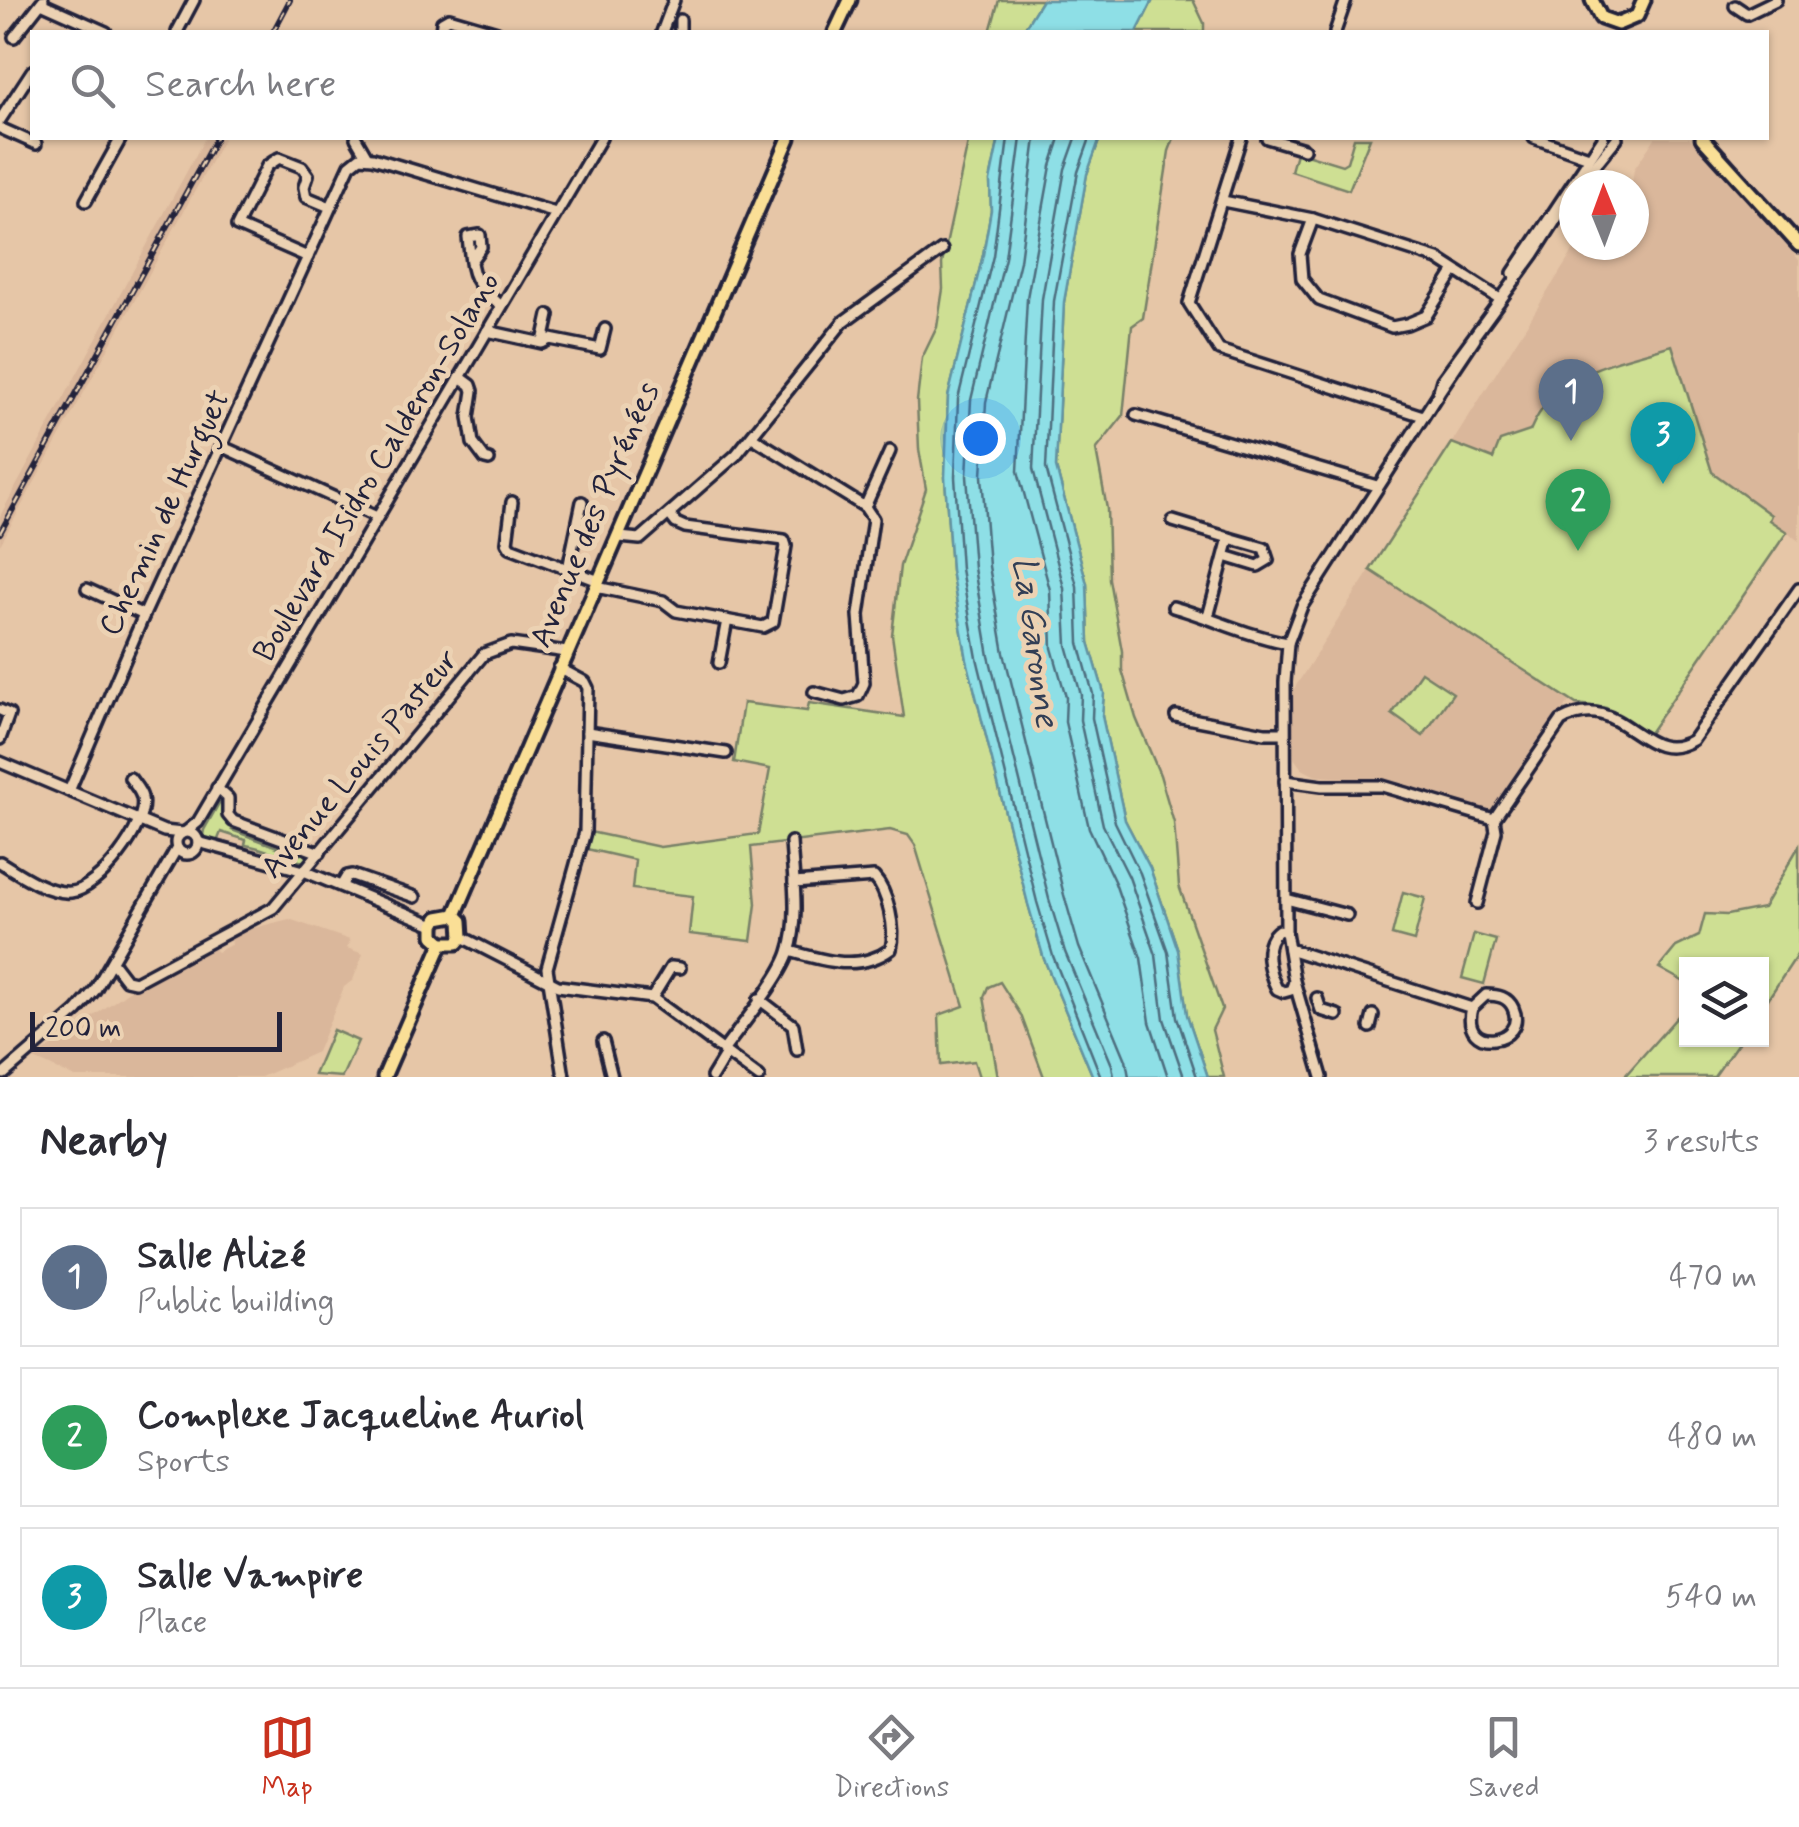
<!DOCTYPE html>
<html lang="en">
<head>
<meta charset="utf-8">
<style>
  :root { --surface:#fff; --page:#f2f2f3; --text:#2b2b33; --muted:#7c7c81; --line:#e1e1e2; --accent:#c8321e }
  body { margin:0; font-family:Mynerve,sans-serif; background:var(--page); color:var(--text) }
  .controls { position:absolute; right:30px; bottom:30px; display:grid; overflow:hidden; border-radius:0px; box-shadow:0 2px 8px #0004 }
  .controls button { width:90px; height:90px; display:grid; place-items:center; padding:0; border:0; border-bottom:2px solid var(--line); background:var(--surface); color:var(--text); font:50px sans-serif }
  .compass { position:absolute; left:1559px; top:170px; width:90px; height:90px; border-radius:50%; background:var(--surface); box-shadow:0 2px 8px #0004; rotate:359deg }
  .scale { position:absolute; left:30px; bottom:25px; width:252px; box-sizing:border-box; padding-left:10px; border:5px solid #22223b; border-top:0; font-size:28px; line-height:35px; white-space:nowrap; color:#22223b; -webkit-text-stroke:8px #ecd2b3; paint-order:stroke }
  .you { position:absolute; left:980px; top:438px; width:35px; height:35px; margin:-25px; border:8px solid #fff; border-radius:50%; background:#1a73e8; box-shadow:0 0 0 15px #1a73e833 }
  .badge { display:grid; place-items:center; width:65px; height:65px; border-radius:50%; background:var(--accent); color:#fff; font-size:32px; font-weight:700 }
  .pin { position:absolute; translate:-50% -82px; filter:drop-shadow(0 2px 5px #0008) }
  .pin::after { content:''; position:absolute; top:52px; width:35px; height:30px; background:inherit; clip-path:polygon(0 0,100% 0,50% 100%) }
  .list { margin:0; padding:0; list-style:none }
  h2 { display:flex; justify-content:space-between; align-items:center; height:130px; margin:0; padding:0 40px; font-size:42px }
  h2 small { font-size:32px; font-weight:400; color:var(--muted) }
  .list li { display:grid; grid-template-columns:65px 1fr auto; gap:30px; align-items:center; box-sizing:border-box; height:140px; margin:0 20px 20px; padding:0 20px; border:2px solid var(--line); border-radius:0px }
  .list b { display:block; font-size:38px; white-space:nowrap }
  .list p { margin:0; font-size:32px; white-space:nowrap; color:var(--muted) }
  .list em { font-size:32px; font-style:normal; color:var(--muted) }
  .icon { flex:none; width:55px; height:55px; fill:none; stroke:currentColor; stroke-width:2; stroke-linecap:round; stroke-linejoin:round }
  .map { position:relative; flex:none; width:1799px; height:1077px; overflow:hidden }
  .search { position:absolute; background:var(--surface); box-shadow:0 2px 8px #0004; left:30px; right:30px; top:30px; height:110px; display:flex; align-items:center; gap:25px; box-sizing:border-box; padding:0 35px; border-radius:0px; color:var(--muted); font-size:38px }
  .sheet { height:610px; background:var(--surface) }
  nav { display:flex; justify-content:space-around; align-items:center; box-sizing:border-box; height:140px; border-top:2px solid var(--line); background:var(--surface); font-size:28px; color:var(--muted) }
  nav a { display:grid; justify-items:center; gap:5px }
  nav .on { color:var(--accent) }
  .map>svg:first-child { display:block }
</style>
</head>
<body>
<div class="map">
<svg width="1799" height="1077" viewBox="0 0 1799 1077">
  <rect width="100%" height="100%" fill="#e6c6a7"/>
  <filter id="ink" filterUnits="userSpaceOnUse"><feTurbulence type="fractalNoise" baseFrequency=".01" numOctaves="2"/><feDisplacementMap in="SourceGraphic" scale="20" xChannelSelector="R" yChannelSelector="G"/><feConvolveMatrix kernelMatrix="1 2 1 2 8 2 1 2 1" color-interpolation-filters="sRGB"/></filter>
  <g filter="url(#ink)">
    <!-- built -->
    <g fill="#dab79b">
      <path d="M205,138H224L0,545V516Z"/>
      <path d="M1655,138H1690L1799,260V541L1769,519L1771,515L1712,472L1672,345L1574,378L1551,395L1537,413L1530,431L1493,460L1452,443L1577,245H1634V205L1640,202L1636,200L1632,183L1634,169Z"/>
      <path d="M1370,570L1571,699L1495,807L1490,810H1481L1394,781L1316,776L1302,769L1294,758L1292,692Z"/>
      <path d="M289,919L350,940L347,948L363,954L353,980L344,987L317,1052L261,1077H75L34,1059L133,988L213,948L217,952L232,944L230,939L250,929Z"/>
    </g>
    <!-- green -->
    <g fill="#cedf93" stroke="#788067" stroke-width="2.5">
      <path d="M999,0H1042L1022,32H990Z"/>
      <path d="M1153,0H1193L1204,23V32H1137Z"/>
      <path d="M969,138H999L990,181L991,210L983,255L948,397L945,477L951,570L967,660L1028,904L1044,959L1093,1077H1044L1021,1015L1000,982L988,987L984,997L998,1077H979L974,1061L941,1065L939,1015L964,1006L915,845L908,835L890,830L751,847L756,904L751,941L689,934L693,896L632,889L635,860L587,849L590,832L660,847L758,834L770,769L734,762L743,703L807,711L809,703L904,717L892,635L900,566L926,489L919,449L917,401L922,358L937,327L943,289L942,264Z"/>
      <path d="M1100,138H1174L1169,151L1143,318L1132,326L1123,416L1096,450L1107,509L1109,579L1122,651V670L1136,718L1160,775L1174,823L1179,886L1222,1009L1212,1030L1224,1077H1208L1187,1015L1178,950L1150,868L1125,820L1102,716L1104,693L1089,642L1087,584L1056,467L1064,302L1087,174Z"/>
      <path d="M1354,138H1370L1349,190L1291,171L1296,153L1293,150L1342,165L1347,162Z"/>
      <path d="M1672,345L1712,472L1771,515L1769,520L1787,532L1649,733L1606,708L1576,704L1370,570L1452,443L1493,459L1500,441L1530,431C1556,369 1614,363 1672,345Z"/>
      <path d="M1421,672L1453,693L1423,736L1392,714Z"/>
      <path d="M222,798L235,825L232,830L298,855L307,852L311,856L305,862C285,860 268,848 245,845L246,840L221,832L217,842L209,841L203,835L204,830Z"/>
      <path d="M1799,846V952L1762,1008V964H1686V983L1659,968L1676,947L1699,936L1705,914L1727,915L1763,908Z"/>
      <path d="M1403,892L1425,898L1414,941L1392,935Z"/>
      <path d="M1474,934L1496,940L1484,984L1462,978Z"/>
      <path d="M1686,1007V1040H1740L1714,1077H1624Z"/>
      <path d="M333,1030L358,1041L342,1077L314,1075Z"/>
    </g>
    <!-- water -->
    <g fill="#8edfe6" stroke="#6393a2" stroke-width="2.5">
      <path d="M1042,0H1153L1137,32H1022Z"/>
      <path d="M999,138H1100L1087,174L1064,302L1056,467L1087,584L1089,642L1104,693L1102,716L1125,820L1150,868L1178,950L1187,1015L1208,1077H1093L1044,959L1028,904L967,660L951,570L945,477L948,397L983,255L991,210L990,181Z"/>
    </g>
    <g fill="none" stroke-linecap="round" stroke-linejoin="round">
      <!-- shore -->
      <g stroke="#4d6e7f" stroke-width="2.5">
        <path d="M1008,138L993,256L958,399L955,477L961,569L977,658L1037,902L1053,956L1101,1077"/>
        <path d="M1021,138L1005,258L971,400L967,476L974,568L989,656L1049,899L1065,952L1112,1065L1114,1077"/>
        <path d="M1036,138L1020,261L986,402L982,476L989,566L1004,653L1064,895L1079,947L1126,1060L1129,1077"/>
        <path d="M1060,138L1051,166L1027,298L1018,471L1050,590L1052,648L1066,697L1065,722L1089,828L1115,883L1141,958L1150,1022L1168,1077"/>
        <path d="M1076,138L1065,169L1042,299L1033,469L1064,588L1067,645L1081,695L1080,720L1103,825L1129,877L1156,955L1164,1019L1184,1077"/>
        <path d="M1090,138L1078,172L1054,301L1046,468L1077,586L1079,643L1093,694L1092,718L1115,822L1140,873L1168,952L1177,1017L1197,1077"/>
      </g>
      <defs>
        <g id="minor">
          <path d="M41,3L106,32"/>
          <path d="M1735,6L1747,14L1776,0"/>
          <path d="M177,32L194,0"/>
          <path d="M441,32L442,22L449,18L497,32"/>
          <path d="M662,32L674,0"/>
          <path d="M680,32V20"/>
          <path d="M1335,32L1346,0"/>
          <path d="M14,37L43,0"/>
          <path d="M0,120L32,71"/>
          <path d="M0,128L36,144"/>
          <path d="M356,138L367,157"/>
          <path d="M1241,138L1189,303L1219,350L1423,416"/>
          <path d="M1267,138L1304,149"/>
          <path d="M1534,138L1589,157"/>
          <path d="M1579,185L1617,138"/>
          <path d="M86,201L121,138"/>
          <path d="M1223,201L1313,219L1438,259L1500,299"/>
          <path d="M1313,219L1300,254L1302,279L1319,300L1392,327L1407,324L1426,316L1454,272"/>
          <path d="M308,257L237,226L267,166L279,158L302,167L308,175L304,187L306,197L330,207"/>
          <path d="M471,261L481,247L480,235L468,237C473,279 470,277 501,306"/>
          <path d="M1513,273L1603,138"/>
          <path d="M487,331L542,343L550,339L600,349L605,329"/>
          <path d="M543,342L549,315"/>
          <path d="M460,377L471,385L473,391L469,417L473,443L485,459L489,460"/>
          <path d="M1439,392L1475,338"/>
          <path d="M1136,415L1377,486"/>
          <path d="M752,437L865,507L873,519L859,615L864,683L858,696L844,700L814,692"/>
          <path d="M223,447L377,517"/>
          <path d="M512,502L507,542L510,547L599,581"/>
          <path d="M865,507L890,451"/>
          <path d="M1173,521L1229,538L1208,617"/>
          <path d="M619,537L640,539L736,455L843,322L942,250"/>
          <path d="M1225,556L1258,566L1268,560L1264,548L1229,538"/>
          <path d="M568,569L582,502"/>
          <path d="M596,587L663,601L676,611L763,627L773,622L786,546L784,540L685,527L676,523L669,514"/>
          <path d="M87,589L144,615"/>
          <path d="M1173,607C1212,618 1248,636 1288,643"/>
          <path d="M719,663L727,620"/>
          <path d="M559,668L585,682L588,688L585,832L547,968L564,1077"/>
          <path d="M0,710L9,714L0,739"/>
          <path d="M1176,716L1265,733H1284"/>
          <path d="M587,732L726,753"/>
          <path d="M0,762L164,831L182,833"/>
          <path d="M1285,781L1322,786H1382L1494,819"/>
          <path d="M217,788L228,798V815L233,821L320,853"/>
          <path d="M69,791L144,615L350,165L360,157L373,158L556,213"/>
          <path d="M1494,819L1561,721C1622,687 1641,771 1693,740L1799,589"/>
          <path d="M187,831L198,822L601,138"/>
          <circle cx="187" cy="843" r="11"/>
          <path d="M198,842L304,871L434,925"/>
          <path d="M0,862C19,874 48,894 71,892C98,890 149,825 142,798C141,791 134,784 130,778"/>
          <path d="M341,886L347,876L352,875L415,897"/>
          <path d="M1286,899L1347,915"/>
          <path d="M1477,903L1496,831L1494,819"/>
          <path d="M1286,932L1279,930C1261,943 1268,971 1277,989L1284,992L1291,990L1294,982"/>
          <path d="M462,937L558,986L652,998L759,1077"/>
          <path d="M1289,949L1472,1008C1459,1055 1529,1044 1513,1008C1508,997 1498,995 1486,995L1472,1008"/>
          <path d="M790,951C824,961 860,972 891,949C896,929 888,892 874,877L794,883"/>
          <path d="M113,963L126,980L135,982L273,908L484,654L511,644L567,652"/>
          <path d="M652,998L671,967L680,968"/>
          <path d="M1317,998L1321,1010L1337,1015"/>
          <path d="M759,999L793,1025L797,1050"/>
          <path d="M1370,1027L1373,1015"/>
          <path d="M603,1041L612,1077"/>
          <path d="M723,1051C740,1027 781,978 789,952C800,919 793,876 791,842"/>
          <path d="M4,1074L77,1011L95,990L177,848"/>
          <path d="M712,1077L726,1054"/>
          <path d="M1322,1077L1294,981L1286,932L1285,682L1288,643L1302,606L1438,394L1442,380L1534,254L1574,191"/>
        </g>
        <g id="major">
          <path d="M1592,0L1601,18L1618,24L1637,16L1644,0"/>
          <path d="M835,32L850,0"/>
          <path d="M1702,138L1799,245"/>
          <path d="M455,915L789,138"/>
          <path d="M442,943H457L462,937L461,921L455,915"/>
          <path d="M442,943L434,936V925L438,918L455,915"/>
          <path d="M384,1077L442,943"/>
        </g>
      </defs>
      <!-- minor casing -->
      <use href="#minor" stroke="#22223b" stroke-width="16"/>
      <!-- major casing -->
      <use href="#major" stroke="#22223b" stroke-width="19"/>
      <!-- minor -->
      <use href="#minor" stroke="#ecd2b3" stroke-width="9"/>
      <!-- major -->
      <use href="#major" stroke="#fadf96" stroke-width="11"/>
      <defs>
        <g id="rail">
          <path d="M273,32L290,0"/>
          <path d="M0,533L216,138"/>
        </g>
      </defs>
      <!-- rail casing -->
      <use href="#rail" stroke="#22223b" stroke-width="6"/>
      <!-- rail -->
      <use href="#rail" stroke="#ecd2b3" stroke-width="2.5" stroke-dasharray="8" stroke-linecap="butt"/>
    </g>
  </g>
  <g text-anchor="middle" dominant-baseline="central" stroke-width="10" stroke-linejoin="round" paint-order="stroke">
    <!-- street labels -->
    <g font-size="32" fill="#22223b" stroke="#ecd2b3">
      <text transform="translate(377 467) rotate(-59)">Boulevard Isidro Calderon-Solano</text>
      <text transform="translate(165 513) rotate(-65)">Chemin de Hurguet</text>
      <text transform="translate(595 515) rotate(-67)">Avenue des Pyrénées</text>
      <text transform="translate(360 764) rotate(-50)">Avenue Louis Pasteur</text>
    </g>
    <!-- water labels -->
    <g font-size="35" font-style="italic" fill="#323e55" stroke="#ecd2b3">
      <text transform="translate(1035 642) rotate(82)">La Garonne</text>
    </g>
  </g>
</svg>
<div class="controls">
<button><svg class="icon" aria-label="layers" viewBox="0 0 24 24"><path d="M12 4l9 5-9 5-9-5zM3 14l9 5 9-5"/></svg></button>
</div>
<svg class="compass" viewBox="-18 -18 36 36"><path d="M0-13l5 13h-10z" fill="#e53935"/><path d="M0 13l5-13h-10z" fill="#7c7c81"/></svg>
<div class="scale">200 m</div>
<div class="you"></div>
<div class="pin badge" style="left:1571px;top:441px;background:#5c6f8a">1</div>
<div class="pin badge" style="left:1578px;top:551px;background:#2e9e5b">2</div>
<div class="pin badge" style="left:1663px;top:484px;background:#0f9aa8">3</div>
<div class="search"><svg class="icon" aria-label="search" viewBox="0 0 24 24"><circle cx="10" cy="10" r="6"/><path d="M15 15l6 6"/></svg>Search here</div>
</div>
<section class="sheet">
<h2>Nearby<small>3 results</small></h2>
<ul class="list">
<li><span class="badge" style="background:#5c6f8a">1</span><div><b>Salle Alizé</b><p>Public building</p></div><em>470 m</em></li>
<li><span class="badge" style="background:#2e9e5b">2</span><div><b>Complexe Jacqueline Auriol</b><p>Sports</p></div><em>480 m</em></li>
<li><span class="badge" style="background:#0f9aa8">3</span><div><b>Salle Vampire</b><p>Place</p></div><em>540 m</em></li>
</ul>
</section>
<nav>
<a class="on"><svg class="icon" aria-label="map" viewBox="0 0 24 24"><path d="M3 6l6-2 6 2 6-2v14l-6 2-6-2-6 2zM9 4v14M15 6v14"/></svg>Map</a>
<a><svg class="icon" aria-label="directions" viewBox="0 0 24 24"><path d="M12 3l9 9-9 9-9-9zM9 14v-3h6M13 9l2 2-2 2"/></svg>Directions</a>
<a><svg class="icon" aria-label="saved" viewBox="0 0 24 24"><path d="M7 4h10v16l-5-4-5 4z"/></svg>Saved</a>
</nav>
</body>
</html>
